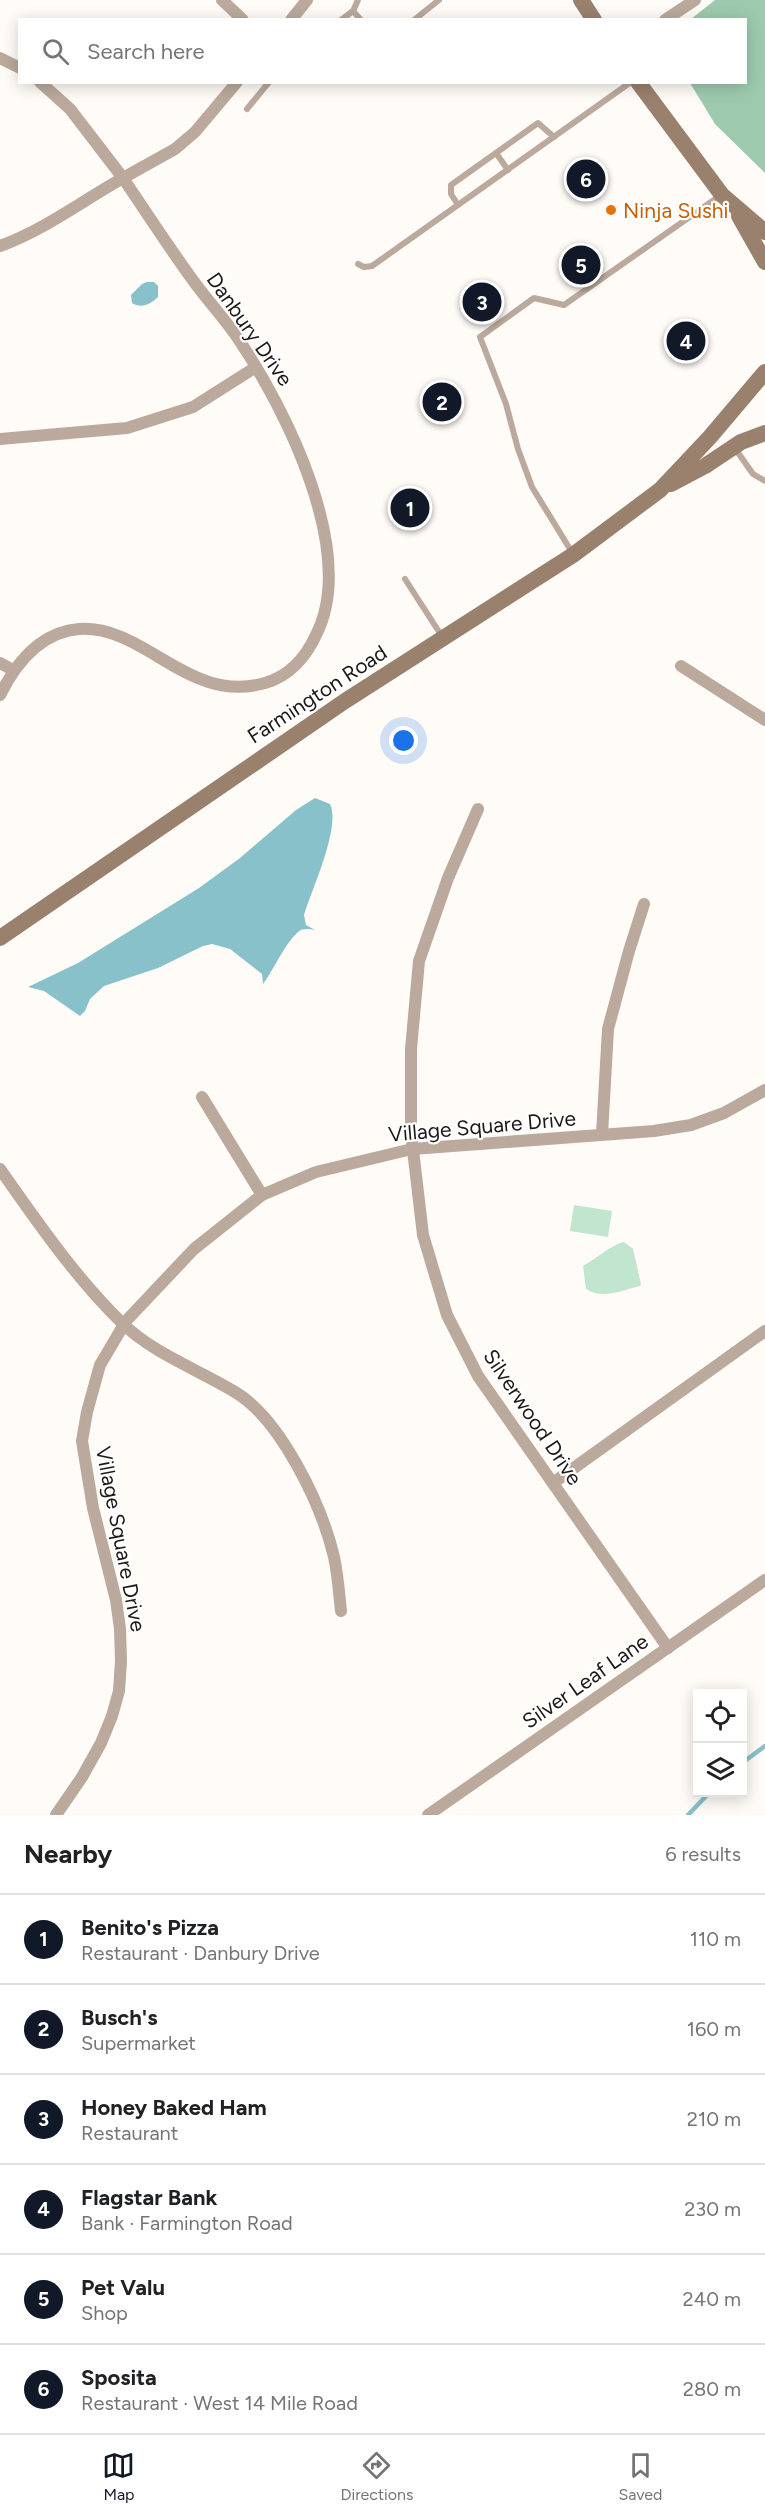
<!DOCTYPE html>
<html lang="en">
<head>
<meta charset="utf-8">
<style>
  :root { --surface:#fff; --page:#f2f2f2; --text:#202124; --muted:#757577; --line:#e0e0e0; --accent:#111827 }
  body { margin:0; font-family:Figtree,sans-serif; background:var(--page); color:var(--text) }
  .controls { position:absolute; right:18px; bottom:18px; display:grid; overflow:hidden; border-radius:0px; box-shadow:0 3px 15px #0003 }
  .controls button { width:54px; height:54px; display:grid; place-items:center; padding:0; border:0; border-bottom:2px solid var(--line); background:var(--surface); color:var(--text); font:30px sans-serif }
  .you { position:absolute; left:404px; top:741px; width:21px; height:21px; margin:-15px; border:4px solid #fff; border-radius:50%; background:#1a73e8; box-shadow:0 0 0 9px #1a73e833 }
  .badge { display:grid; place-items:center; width:39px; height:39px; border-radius:50%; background:var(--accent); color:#fff; font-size:20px; font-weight:700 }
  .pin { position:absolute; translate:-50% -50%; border:3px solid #fff; box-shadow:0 2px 6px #0006 }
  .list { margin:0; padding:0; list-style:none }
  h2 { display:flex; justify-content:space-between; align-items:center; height:78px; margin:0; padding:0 24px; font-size:26px }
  h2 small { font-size:20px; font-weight:400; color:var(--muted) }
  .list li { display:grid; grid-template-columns:39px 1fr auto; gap:18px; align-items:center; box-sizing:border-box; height:90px; padding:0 24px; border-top:2px solid var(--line) }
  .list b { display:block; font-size:22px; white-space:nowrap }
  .list p { margin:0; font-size:20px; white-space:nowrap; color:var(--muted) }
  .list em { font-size:20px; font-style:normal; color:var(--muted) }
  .icon { flex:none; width:33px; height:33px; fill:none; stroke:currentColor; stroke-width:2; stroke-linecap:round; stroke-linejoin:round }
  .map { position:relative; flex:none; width:765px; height:1815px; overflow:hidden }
  .search { position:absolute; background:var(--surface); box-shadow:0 3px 15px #0003; left:18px; right:18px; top:18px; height:66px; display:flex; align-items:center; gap:15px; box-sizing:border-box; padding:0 21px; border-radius:0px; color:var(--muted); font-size:22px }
  .sheet { height:618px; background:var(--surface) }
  nav { display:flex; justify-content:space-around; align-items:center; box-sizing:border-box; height:84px; border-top:2px solid var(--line); background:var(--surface); font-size:16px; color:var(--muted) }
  nav a { display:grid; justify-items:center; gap:3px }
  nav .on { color:var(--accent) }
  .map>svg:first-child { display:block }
</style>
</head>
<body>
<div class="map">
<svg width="765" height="1815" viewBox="0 0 765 1815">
  <rect width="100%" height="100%" fill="#fffbf7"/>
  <!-- green -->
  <g fill="#c1e5ce">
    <path d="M574,1205L612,1211L608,1237L570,1231Z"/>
    <path d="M624,1242L633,1249L641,1284L640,1286C623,1290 602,1300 586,1289L583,1266C596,1259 611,1245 624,1242Z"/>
  </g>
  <!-- forest -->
  <path fill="#9dcaaf" d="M715,0H765V173L715,124L690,83L746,82V20L691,19Z"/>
  <!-- water -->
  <g fill="#88c1ca">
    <path d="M147,282H154L158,286V297C151,304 141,309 132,303L131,295L142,284Z"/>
    <path d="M315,798L330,804C341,827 312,889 304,915L306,925L315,930C309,929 303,928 298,932C283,946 275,968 263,984L262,974L230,949L212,944L203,946L158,968L104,986L90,999L85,1011L80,1016L44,991L28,987L78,963L199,888L240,858L296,810Z"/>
  </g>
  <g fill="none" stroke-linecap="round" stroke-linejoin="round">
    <!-- stream -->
    <g stroke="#88c1ca" stroke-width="4.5">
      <path d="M742,1763L765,1746"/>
      <path d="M688,1815L710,1792"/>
    </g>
    <!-- lane -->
    <g stroke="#baa99c" stroke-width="6">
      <path d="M358,0L353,11L361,20"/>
      <path d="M341,20L353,11"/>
      <path d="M414,20L439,0"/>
      <path d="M247,109L269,82"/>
      <path d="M496,153L508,170"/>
      <path d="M458,205L451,194V185L538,123L554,137"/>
      <path d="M358,264L364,267L372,266L631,82"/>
      <path d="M734,447L753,474L765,481"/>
      <path d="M573,554L532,487L518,449L506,404L480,337L534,298L564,305L721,195"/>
      <path d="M405,579L443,638"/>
    </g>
    <!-- street -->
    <g stroke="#baa99c" stroke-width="12">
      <path d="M222,0L243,20"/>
      <path d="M291,20L307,0"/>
      <path d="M665,20L695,0"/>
      <path d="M0,58L20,68"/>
      <path d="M0,246C44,230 82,201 123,178L70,109L40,82"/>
      <path d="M0,439L127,428L193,407L256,367"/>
      <path d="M0,663L13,670"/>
      <path d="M681,666L765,720"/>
      <path d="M0,695C16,663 40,632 79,629C146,625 188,705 265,683C289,676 306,657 316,635C358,553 286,410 239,340C225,319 207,300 192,279C168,246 146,212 123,178L175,149L195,132L237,82"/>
      <path d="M478,809L448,878L419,961L411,1049V1133L423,1235L447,1315L478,1376L668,1648"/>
      <path d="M202,1097L262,1195"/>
      <path d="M602,1134L608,1029L629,951L644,904"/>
      <path d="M0,1169C38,1223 75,1277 122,1323C154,1354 197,1369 235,1392C281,1419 322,1506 334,1557C338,1575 339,1594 341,1611"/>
      <path d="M553,1483L765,1331"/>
      <path d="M56,1815L82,1777L101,1743L112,1716L119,1691L121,1661L120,1629L116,1600L93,1508L82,1441L87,1412L100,1365L126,1321L194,1249L262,1195L316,1172L412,1149L654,1131L691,1125L724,1113L765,1090"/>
      <path d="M428,1815L765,1580"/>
    </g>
    <!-- secondary -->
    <g stroke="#9a816e" stroke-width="16">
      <path d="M581,0L594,20"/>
      <path d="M638,82L722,195L765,232"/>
      <path d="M739,216L765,262"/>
      <path d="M671,484L705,466L741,442L765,433"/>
      <path d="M0,938L345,701L573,555L660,490L710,437L765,372"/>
    </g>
  </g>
  <!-- markers -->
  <circle fill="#e8710a" stroke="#fff" stroke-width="2" cx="611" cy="210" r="6"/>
  <g text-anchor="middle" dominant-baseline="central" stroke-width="4.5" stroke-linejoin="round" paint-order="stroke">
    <!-- food labels -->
    <g font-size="21" fill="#c56008" stroke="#fff" text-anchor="start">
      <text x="623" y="210">Ninja Sushi</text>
    </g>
    <!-- street labels -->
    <g font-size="21" fill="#1c1a18" stroke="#fff">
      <text transform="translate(250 329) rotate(55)">Danbury Drive</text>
      <text transform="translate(317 694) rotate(-33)">Farmington Road</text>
      <text transform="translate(482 1126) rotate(-5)">Village Square Drive</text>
      <text transform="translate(533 1417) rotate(56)">Silverwood Drive</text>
      <text transform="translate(121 1539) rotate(79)">Village Square Drive</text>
      <text transform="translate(585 1681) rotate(-35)">Silver Leaf Lane</text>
    </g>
  </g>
</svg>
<div class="controls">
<button><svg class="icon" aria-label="locate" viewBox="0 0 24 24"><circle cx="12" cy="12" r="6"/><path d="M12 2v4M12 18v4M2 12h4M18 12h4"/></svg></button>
<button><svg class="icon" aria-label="layers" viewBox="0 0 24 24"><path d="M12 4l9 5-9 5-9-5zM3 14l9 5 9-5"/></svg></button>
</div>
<div class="you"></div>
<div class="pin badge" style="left:410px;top:508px">1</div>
<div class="pin badge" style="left:442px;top:402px">2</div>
<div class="pin badge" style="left:482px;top:302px">3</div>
<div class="pin badge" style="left:686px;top:341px">4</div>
<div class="pin badge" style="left:581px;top:265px">5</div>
<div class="pin badge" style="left:586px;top:179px">6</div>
<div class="search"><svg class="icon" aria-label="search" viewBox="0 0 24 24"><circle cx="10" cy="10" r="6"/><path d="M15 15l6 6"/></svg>Search here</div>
</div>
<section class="sheet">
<h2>Nearby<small>6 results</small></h2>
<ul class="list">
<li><span class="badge">1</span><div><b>Benito's Pizza</b><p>Restaurant · Danbury Drive</p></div><em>110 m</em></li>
<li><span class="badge">2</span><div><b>Busch's</b><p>Supermarket</p></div><em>160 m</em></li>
<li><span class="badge">3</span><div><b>Honey Baked Ham</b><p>Restaurant</p></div><em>210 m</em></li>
<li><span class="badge">4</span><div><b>Flagstar Bank</b><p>Bank · Farmington Road</p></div><em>230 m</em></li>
<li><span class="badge">5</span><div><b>Pet Valu</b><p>Shop</p></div><em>240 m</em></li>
<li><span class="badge">6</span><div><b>Sposita</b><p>Restaurant · West 14 Mile Road</p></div><em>280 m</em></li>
</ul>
</section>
<nav>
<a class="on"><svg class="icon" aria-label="map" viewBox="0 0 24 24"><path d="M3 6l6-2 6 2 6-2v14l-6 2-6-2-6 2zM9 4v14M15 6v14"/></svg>Map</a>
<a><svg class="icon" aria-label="directions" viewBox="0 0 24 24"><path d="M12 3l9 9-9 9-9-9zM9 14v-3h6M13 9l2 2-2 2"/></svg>Directions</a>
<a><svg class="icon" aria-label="saved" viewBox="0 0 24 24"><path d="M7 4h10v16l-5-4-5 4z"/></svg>Saved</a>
</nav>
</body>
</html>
